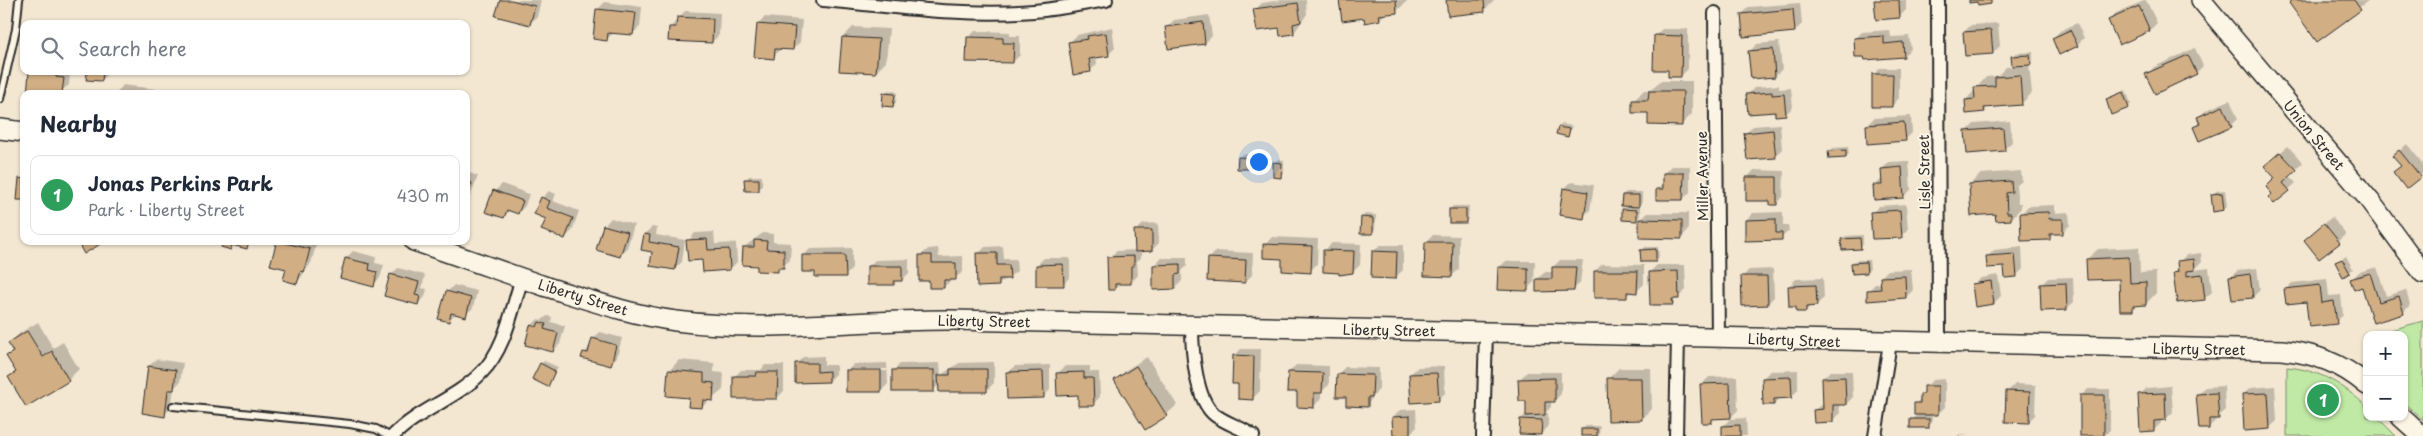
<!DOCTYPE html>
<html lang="en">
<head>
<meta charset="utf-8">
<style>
  :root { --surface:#fff; --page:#f6f6f7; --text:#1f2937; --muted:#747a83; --line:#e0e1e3; --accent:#2b2b2b }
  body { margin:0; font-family:"Playpen Sans",sans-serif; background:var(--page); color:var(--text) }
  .controls { position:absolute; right:15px; bottom:15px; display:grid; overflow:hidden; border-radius:10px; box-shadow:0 1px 4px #0004 }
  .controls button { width:45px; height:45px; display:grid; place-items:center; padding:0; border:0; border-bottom:1px solid var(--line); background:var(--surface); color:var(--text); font:25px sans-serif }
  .you { position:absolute; left:1258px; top:161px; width:18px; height:18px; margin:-12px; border:4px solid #fff; border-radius:50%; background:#1a73e8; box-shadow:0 0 0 8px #1a73e833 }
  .badge { display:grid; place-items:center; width:32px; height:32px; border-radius:50%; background:var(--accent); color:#fff; font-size:16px; font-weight:700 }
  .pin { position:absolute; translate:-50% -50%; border:2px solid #fff; box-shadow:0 1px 5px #0006 }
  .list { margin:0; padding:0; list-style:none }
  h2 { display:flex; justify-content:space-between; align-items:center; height:65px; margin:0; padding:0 20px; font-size:21px }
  h2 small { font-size:16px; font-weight:400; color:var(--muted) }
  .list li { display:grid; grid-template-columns:32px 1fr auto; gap:15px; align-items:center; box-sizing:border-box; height:80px; margin:0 10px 10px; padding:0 10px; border:1px solid var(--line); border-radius:10px }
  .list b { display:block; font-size:19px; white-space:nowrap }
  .list p { margin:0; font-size:16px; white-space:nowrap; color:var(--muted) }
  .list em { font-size:16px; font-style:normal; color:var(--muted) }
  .icon { flex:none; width:28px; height:28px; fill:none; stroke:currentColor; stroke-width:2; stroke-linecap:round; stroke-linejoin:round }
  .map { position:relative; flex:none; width:2423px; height:436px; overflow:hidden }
  .search { position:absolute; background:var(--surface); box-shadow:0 1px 4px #0004; left:20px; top:20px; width:450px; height:55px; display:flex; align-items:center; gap:12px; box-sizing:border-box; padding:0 18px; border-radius:10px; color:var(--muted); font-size:19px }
  .panel { position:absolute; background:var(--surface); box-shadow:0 1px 4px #0004; left:20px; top:90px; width:450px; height:155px; border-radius:10px }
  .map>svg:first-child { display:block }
</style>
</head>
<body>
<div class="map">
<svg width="2423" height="436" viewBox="0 0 2423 436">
  <rect width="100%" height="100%" fill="#f3e7d2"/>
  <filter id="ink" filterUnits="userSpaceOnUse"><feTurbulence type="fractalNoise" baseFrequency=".02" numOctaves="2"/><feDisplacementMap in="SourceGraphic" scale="10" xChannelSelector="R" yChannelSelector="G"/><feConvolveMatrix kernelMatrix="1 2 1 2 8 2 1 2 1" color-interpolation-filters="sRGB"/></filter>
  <g filter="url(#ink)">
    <!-- green -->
    <g fill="#c0e9a5" stroke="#768a68">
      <path d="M2423,321V420L2404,403V335H2373Z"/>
      <path d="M2287,367C2320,370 2344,385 2367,407V417H2377L2396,436H2287Z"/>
    </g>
    <!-- shadow -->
    <g fill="#0003" fill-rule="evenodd">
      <path d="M501,0H541L537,17L529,24Z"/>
      <path d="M1281,0H1306L1307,14L1294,33L1255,10L1262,3Z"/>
      <path d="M1340,0H1407V1L1397,11L1386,13L1380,19L1365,16Z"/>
      <path d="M1447,0H1495L1484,10Z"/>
      <path d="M1876,0H1906V10L1899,17Z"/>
      <path d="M2146,0L2157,23L2150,30L2120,44L2109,20L2116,13Z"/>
      <path d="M2294,0H2369L2317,40Z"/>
      <path d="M605,2L642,7L640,27L632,34L614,32L607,39L598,9Z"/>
      <path d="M1800,3L1802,24L1795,31L1742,14L1749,7Z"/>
      <path d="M685,11L720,13L719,35L712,42L670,28Z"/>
      <path d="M1209,15L1212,36L1205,43L1169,47L1167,27L1174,20Z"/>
      <path d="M765,17L802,20L800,42L793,49L781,48L773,58L758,24Z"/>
      <path d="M1998,23L2000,46L1993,53L1964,32L1971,25Z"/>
      <path d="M2077,23L2084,38L2077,45L2053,38L2060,31Z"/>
      <path d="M853,27L889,29L886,62L876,72L843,37Z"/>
      <path d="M1112,27L1115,48L1108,55L1096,57L1097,64L1090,71L1070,42L1077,35Z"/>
      <path d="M1662,29H1688V69L1681,76L1655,36Z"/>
      <path d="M1890,30L1891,37L1909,36L1911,49L1903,56L1855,39L1862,32Z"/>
      <path d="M975,31L1010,32V36H1020V55L1013,62L968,38Z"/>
      <path d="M1779,42L1782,69L1775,76L1750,51L1757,44Z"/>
      <path d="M2195,48L2203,66L2196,73L2147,75L2154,67Z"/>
      <path d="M2033,52V60L2029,64L2032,93L2021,104L1989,106L1984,111L1966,100L1986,77L1997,76L2006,67L2013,66L2012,57L2016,53Z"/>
      <path d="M1880,68H1899V98L1892,106L1873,75Z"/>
      <path d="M32,71L70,72L69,85L57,94H28Z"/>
      <path d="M109,71L102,80L89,72H80Z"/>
      <path d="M1660,81H1692V114L1682,124L1649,112L1633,101L1644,90H1651Z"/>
      <path d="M123,85L156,89L155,94H116Z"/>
      <path d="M1779,85V89L1791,88L1793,107L1786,114L1748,94L1755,87Z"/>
      <path d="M888,90L897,92L896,102L893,106L884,94Z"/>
      <path d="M2126,90L2131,104L2128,107L2107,99Z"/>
      <path d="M2230,100L2238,119L2231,126L2194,127L2200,121L2199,117L2206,110Z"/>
      <path d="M1911,116L1912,133L1905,140L1867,125L1874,118Z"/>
      <path d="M2010,121L2012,142L2004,149L1967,131L1974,124Z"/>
      <path d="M1562,124L1572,126L1568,136L1559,128Z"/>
      <path d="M1780,124L1782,149L1775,156L1746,133L1753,126Z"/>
      <path d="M2407,144L2423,164V173L2406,187L2394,173L2402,165L2394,156Z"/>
      <path d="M2288,146L2303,163L2289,175L2296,183L2275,202L2273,194L2276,178L2273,159Z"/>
      <path d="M1848,147L1849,154L1845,157L1830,151L1833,148Z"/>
      <path d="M1242,154L1254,155L1253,165L1249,168L1239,158Z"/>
      <path d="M1278,159L1284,160V173L1280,176L1275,163Z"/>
      <path d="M1909,161L1911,190L1903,197L1874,186L1882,179V169L1889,162Z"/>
      <path d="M466,163L470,164L467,172L478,176L471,195L466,199Z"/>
      <path d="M1671,166H1690V192L1683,199L1658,189L1664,183V173Z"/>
      <path d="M1754,170L1784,171L1783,197L1776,204L1747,178Z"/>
      <path d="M2021,171L2022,181L2016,186L2018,203H2021V208L2011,219L1996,213L1970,184L1981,174Z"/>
      <path d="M749,176H762V186L759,189L746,180Z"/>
      <path d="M1571,182L1594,185L1590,210L1583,217L1564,189Z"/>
      <path d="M502,184L529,194L525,206L518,213L510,210L503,217L495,191Z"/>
      <path d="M2225,190L2227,206L2224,209L2212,195L2216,191Z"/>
      <path d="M549,191L556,194L553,201L579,211L572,231L565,238L547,218L542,198Z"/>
      <path d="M1626,192H1642V202L1637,207H1640V216L1637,219L1623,210L1628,205L1623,195Z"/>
      <path d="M1906,204L1908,229L1901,236L1872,213L1879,206Z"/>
      <path d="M2055,205V213L2069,212L2070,225L2063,232L2055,233L2049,239L2021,214L2028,206Z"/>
      <path d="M1453,206H1469L1468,219L1465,222L1450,209Z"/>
      <path d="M1783,212V226H1788L1789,231L1781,238L1746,220L1753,213Z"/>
      <path d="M1648,213H1688V230L1681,238L1640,220Z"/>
      <path d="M1365,214L1376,215L1375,229L1372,233L1362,218Z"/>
      <path d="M2332,217L2346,235L2320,257L2312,233Z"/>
      <path d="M611,218L634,225L627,248L620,255L604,226Z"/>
      <path d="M1158,223L1159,243L1152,250L1141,251V258L1137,261L1138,275L1131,283H1121L1115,289L1109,258L1116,251L1136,250V231L1143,224Z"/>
      <path d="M652,227L657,228L656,235L685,240L682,262L674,269L654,251L642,249L645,234Z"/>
      <path d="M714,232L715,244L736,243L737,262L730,269L703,259L688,241L695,233Z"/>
      <path d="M763,233L773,234V242L791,243L790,260L777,271L758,265L744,247Z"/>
      <path d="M1433,235L1459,236V269L1452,276L1426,242Z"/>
      <path d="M1863,235V244L1860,248L1842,239L1846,236Z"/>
      <path d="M1272,237L1318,239L1317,264L1310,271L1284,258L1265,245Z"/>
      <path d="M278,241L317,242L311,263L297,283L287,268L272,264Z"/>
      <path d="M1332,243L1361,244L1360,265L1353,272L1325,250Z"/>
      <path d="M1380,245H1403V270L1396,277L1373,252Z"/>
      <path d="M1003,246L1004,259H1016L1017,271L998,285L978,254L985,247Z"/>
      <path d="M1645,247H1658L1659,257L1656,261L1642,251Z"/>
      <path d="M2022,247L2023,269L2016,276L2005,265L1987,257L1994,250Z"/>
      <path d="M2139,247L2140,273L2156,272V293L2146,304H2138L2133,310L2120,277L2087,259L2098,249Z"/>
      <path d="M852,248V269L845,276L816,271L803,256L810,249Z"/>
      <path d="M938,248L939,257L963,256V272L943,287L931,279L920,256L928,249Z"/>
      <path d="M353,251L376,257L375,263L384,265L380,278L373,285L346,258Z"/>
      <path d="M1216,251L1253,253L1252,275L1245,282L1209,259Z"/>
      <path d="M2201,253L2202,262L2194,270L2209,268L2212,292L2204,299L2175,273L2179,268V262L2186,255Z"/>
      <path d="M2346,256L2353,269L2349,272L2336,263Z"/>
      <path d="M1044,258H1070V277L1063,284L1037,265Z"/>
      <path d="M1161,258H1187V266L1182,271V281L1175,288L1154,265Z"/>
      <path d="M909,259V273L902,280H897L893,284L868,267L875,260Z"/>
      <path d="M1560,260H1583L1580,283L1573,290L1537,279L1545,272H1553V267Z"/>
      <path d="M1856,260H1869L1870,269L1866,272L1852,263Z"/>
      <path d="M1506,261H1535L1534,282L1527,289L1499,268Z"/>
      <path d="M1602,264L1644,265V284L1637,291H1631L1626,297L1595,271Z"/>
      <path d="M1657,265H1685L1686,290L1672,303L1650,272Z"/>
      <path d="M2377,267L2386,296L2406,290L2410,305L2403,313L2374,321L2363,285L2352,279L2359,272Z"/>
      <path d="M398,268L425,275L422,288L427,289L425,297L418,304L391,275Z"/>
      <path d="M2257,268L2260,290L2253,297L2231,277L2238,270Z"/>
      <path d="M1773,269L1774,297L1767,304L1742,277L1749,270Z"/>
      <path d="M1911,269L1913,290L1906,297L1868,291L1875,284L1881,283V277L1888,270Z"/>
      <path d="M1998,275L2001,296L1994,303L1976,305L1974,285L1981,278Z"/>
      <path d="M2073,277L2074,302L2066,309L2041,285L2048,278Z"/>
      <path d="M1823,278L1824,298L1816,305H1811L1806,311L1797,306L1789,286L1796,279Z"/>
      <path d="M2327,279L2329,296L2341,295L2343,315L2336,322L2307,300L2285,290L2292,283Z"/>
      <path d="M454,285L477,291L473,308L465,315L456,313L448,321L447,292Z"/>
      <path d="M547,316L552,317L551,322L565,326L560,344L553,351L531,326L538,319L542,320Z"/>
      <path d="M38,322L53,348L63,342L79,369L68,380L26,405L9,377L16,371L7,356L14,350L9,343L20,333Z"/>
      <path d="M600,332L622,338L617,357L610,364L583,357L593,339Z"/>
      <path d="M1241,349H1261L1260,391L1253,398L1239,382L1234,356Z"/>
      <path d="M824,356V365H836V374L829,381L796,364L803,357Z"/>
      <path d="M1147,357L1177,405L1166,415L1146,428L1116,380L1126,370Z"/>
      <path d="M156,359L183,363L180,382L174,388L171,408L164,415L149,366Z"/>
      <path d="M679,360L714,363V372L724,373L723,390L702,407L690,397L669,371Z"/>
      <path d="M544,361L558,367L548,385L541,364Z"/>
      <path d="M994,362V383L987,390L940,384L933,390L893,371L900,364L940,363L941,375L959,363Z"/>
      <path d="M887,363L888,384L881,391L847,371L854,364ZM852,369H887V371L852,372Z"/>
      <path d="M765,365H784V391L777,398L734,377L741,370H761Z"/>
      <path d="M1050,365V390L1043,397L1008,373L1015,366Z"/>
      <path d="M1296,365L1329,366V385L1321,392V399L1313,407L1298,391L1289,372Z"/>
      <path d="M1065,366H1090V372H1099L1100,397L1093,404L1058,373Z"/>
      <path d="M1444,366L1445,393L1438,400L1410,374L1418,367Z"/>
      <path d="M1345,367L1379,368V389L1367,405L1347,396L1338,374Z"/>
      <path d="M1619,368H1651L1652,409L1641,419L1608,379Z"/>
      <path d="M1798,370V390L1791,397L1780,398L1773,404L1763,378L1770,371Z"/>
      <path d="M1830,371H1852L1853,397L1846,404H1839L1840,413L1832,421L1814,410L1824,403L1823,378Z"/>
      <path d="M1527,372H1561V394L1554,401H1551V407L1545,413H1548V427L1541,434L1521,419L1527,413V400L1520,379Z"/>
      <path d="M1737,376L1738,410L1731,417L1715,418L1711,421L1702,384L1709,377Z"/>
      <path d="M1945,379V407L1938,414H1932V423L1928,426L1912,420L1916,416L1915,404L1921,398L1925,387L1933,380Z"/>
      <path d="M2015,384L2036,385L2035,415L2028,422L2008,391Z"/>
      <path d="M2171,386L2173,412L2166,419H2161V423L2154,430L2139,395L2147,388Z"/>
      <path d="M2224,386L2225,410L2216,418V420L2209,427L2198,394L2205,387Z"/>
      <path d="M2275,386L2277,421L2269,428L2243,395L2250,388Z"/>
      <path d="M2088,389H2110V430L2104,436H2081V396Z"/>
      <path d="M1416,409L1417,427L1410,434L1393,417L1400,410Z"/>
      <path d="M1746,418L1747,436H1723V426L1730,419Z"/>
      <path d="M1586,426H1600L1599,436H1582V429Z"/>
      <path d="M1960,434L1969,436H1957Z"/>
    </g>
    <!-- building -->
    <g fill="#d1ae84" stroke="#2b2b2b">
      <path d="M500,0H511L535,6L530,25L495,16Z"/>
      <path d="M1339,0H1396L1397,13L1379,15L1380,20L1365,23L1364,18L1342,21Z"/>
      <path d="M1446,0H1484L1485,12L1448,16Z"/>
      <path d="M1874,0H1899L1900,18L1876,20Z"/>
      <path d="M1969,0H1991V4L1978,6L1977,2L1969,3Z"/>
      <path d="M2293,0H2354L2361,10L2317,42L2289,3Z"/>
      <path d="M1298,3L1301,22L1293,24L1294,34L1280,36L1279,28L1257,31L1253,9Z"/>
      <path d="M2139,6L2150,31L2119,45L2108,20Z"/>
      <path d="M596,9L636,13L633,35L608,33L607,41L593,39Z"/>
      <path d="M1793,9L1795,32L1743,37L1741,14Z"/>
      <path d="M677,17L713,19L712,43L668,41L669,27H676Z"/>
      <path d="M1203,22L1205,44L1168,49L1165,27Z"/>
      <path d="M757,24L795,27L793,50L775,49L774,59L754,57Z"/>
      <path d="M1991,30L1993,54L1965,56L1963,32Z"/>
      <path d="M2070,30L2078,46L2059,55L2052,38Z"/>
      <path d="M1106,33L1109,56L1089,59L1091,72L1073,75L1068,42L1088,39L1087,36Z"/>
      <path d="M1654,35L1682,36L1681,77H1668V70H1653Z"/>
      <path d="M1884,36V44L1903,42L1904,57L1865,60L1864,57H1855L1854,38Z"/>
      <path d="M842,37L879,39L876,73L839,71Z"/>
      <path d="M967,37L1003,38V43H1014L1013,63L966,62Z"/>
      <path d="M1773,49L1775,77L1751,79L1748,51Z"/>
      <path d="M2030,55L2031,65L2012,66L2011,56Z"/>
      <path d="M2188,55L2197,74L2155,94L2145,74Z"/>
      <path d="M79,71H103L102,81L86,80L87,73Z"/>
      <path d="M29,72L56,75V77L64,78L62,93L27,94Z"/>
      <path d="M1872,74H1893L1892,107H1872Z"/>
      <path d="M2020,75L2022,105L1984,108L1985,112L1966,114L1965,100L1975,99L1974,87L1995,86V77Z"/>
      <path d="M1649,91H1683L1682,126L1648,125V113H1632V100H1648Z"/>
      <path d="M1772,92V95L1784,94L1786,115L1775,116V112L1748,114L1746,94Z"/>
      <path d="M2123,92L2129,108L2111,115L2106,99Z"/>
      <path d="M883,93L895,94L893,107L882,106Z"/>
      <path d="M2223,106L2232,127L2199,141L2193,127L2200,124L2197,117Z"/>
      <path d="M1904,122L1906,141L1867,144L1866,125Z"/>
      <path d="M1558,127L1570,129L1568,137L1556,134Z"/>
      <path d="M2003,128L2005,151L1967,154L1965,131Z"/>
      <path d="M1773,130L1776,158L1747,160L1744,133Z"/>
      <path d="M1846,150V158L1829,159L1828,151Z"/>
      <path d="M2399,150L2421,177L2406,189L2393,172L2401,166L2392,156Z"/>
      <path d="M2280,152L2297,170L2283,183L2290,191L2274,204L2268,197L2272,194L2266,187L2275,178L2264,166Z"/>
      <path d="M1238,157L1251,158L1250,169H1237Z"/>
      <path d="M1273,162L1282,163L1281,178L1273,177Z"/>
      <path d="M1902,167L1904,198L1874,200L1873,185H1882L1881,169Z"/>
      <path d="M1663,173H1684L1683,200H1656V189H1663Z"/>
      <path d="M1746,177H1777V205H1770V201H1746Z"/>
      <path d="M19,178L24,179V200H17Z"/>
      <path d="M744,179H759V191H745Z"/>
      <path d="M466,181L472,183L466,197Z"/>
      <path d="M2011,181L2012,192L2006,193L2007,213H2011V220L1996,221L1995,214L1971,216L1969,184Z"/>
      <path d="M1563,188L1588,192L1584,219L1559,215Z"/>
      <path d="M493,190L523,201L518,214L507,210L504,218L485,212Z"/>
      <path d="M2222,193L2224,210L2213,212L2211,194Z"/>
      <path d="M1622,195H1639V207L1621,206Z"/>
      <path d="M541,197L550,201L547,208L573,218L565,239L541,230L546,219L534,214Z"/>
      <rect x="1449" y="209" width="17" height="14"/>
      <path d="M1622,209L1637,210V221L1622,220Z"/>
      <path d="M1900,210L1902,238L1872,239L1870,212Z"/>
      <path d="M2048,212L2049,219H2063V234H2050V240L2021,241L2020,213Z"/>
      <path d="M1361,217L1373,218V234H1360Z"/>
      <path d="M1639,219L1682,220V239L1639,238Z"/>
      <path d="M1776,219V233H1782V240L1745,241V220Z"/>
      <path d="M2324,223L2340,243L2319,259L2304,240Z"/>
      <path d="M603,225L628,232L620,257L596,250Z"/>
      <path d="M1134,230H1152V251L1135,252Z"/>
      <path d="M644,234L650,235L649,242L679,247L675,270L650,266L652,252L641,250Z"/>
      <path d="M1860,238L1861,249L1842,250L1841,239Z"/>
      <path d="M707,239L708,250L729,249L730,270L703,272L702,260L688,261L686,240Z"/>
      <path d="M754,240L767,241L766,249L784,250V268H778V272L757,271V266L742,265L743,247H754Z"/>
      <path d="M77,241H100L102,243L84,254Z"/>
      <path d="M222,241H249L247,249L232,245L231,250L221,247Z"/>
      <path d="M277,241L310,249L304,272L301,271L297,284L283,280L286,269L270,265Z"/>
      <path d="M1425,242H1453L1452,277L1424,276Z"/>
      <path d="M1263,244L1312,246L1311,273L1282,271V259L1263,258Z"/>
      <path d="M1656,249V262H1641L1640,250Z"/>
      <path d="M1323,250L1354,251L1353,273L1339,275V273L1323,272Z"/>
      <path d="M1372,251L1397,252L1396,279L1371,278Z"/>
      <path d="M976,253H997V265H1009L1010,279H999V286L977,287Z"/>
      <path d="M2015,254L2017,277L2005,278L2004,267L1987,268L1986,256Z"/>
      <path d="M802,255H845L846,277H815V272H802Z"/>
      <path d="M919,255H932V263H956V280H944V288H929V281H919Z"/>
      <path d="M1134,256V266H1131V284H1115V290H1108L1107,257Z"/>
      <path d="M2129,257L2130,283L2146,282V305L2133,306V311H2120L2119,279L2087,280L2086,259Z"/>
      <path d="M345,258L370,264L369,270L377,272L374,287L340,278Z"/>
      <path d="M1208,258L1246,260L1245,283L1207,281Z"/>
      <path d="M2194,259L2195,270L2187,271V276L2202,274L2205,300L2177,303L2173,273L2178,272L2177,261Z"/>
      <path d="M2342,259L2350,273L2343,277L2335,262Z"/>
      <path d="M1866,262L1867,273L1852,274L1851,263Z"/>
      <path d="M1063,264L1064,286H1036V265Z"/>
      <path d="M1180,264V274L1175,275V289L1153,290V265Z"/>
      <path d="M867,266H902V281H894V285H867Z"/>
      <path d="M1498,267L1528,268V291L1497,290Z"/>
      <path d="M1552,267H1576L1574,291L1536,292V279H1552Z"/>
      <path d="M1594,271H1638L1637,293L1627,292V298H1594Z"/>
      <path d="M1678,271L1679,299H1672L1673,305H1650L1649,272Z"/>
      <path d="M2370,273L2379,302L2399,296L2404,314L2373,323L2362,287L2354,290L2350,279Z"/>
      <path d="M390,274L419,282L415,295L420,296L418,305L384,296Z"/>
      <path d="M2250,274L2253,298L2232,300L2229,277Z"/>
      <path d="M1741,276H1767L1768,305L1742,306Z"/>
      <path d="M1905,276L1906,298L1867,301V290L1881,289L1880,277Z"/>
      <path d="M1991,281L1994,304L1975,307L1972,284Z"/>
      <path d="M2066,283L2067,310L2041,311L2040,284Z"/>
      <path d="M1816,285L1817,306L1806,307V312H1796V307H1789L1788,286Z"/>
      <path d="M2320,285L2322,303L2334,301L2337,324L2309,327L2306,302L2286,304L2284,289Z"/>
      <path d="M446,291L471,298L466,317L451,313L449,322L438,319Z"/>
      <path d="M539,322L546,324L544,329L558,333L553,352L525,345L530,325L537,327Z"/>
      <path d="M27,331L43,357L52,351L69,381L26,407L8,377L16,372L6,356L13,352L8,343Z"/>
      <path d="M592,338L616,345L611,366L581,358L583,352L588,353Z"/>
      <path d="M1233,355L1254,356L1253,400L1238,399V384H1232Z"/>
      <path d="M540,363L555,371L548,387L532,379Z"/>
      <path d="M795,363H817V372L829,371V382L795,383Z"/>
      <path d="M148,366L176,370L174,390H168L165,417L142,413Z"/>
      <path d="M1136,366L1167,416L1145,430L1114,380Z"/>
      <path d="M950,369H987V392H939L938,375H950Z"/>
      <path d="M668,370L704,373V382L714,383L713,401L703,400L702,408L688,407L689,398L666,396Z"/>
      <rect x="846" y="370" width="35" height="22"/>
      <rect x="892" y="370" width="42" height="22"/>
      <path d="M1043,371L1044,398L1007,399L1006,372Z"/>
      <path d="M757,372H778L777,399H733V376H756Z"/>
      <path d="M1084,372V378H1093L1094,406H1078V395L1057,396L1056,373Z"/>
      <path d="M1288,372L1323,373L1322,393H1314V408L1297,407V392H1287Z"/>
      <path d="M1437,373L1439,401L1411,403L1409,374Z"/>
      <path d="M1337,374L1373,375L1372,397H1368V407L1346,406V397H1336Z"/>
      <path d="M1791,377L1792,398L1774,399V405H1763L1762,378Z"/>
      <path d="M1845,377L1846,405H1833V422L1814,423L1813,410L1823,409L1822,378Z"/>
      <path d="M1555,378V402H1545V415L1526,416V401H1519L1518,379Z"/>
      <path d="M1607,378H1641L1642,420L1608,421Z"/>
      <path d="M1730,383L1731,418L1712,419V423H1702L1700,384Z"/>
      <path d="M1924,386H1938V415H1914V403H1920V394H1924Z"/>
      <path d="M2006,391L2030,392L2029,423L2005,422Z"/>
      <path d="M2165,393L2166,420L2154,421V431L2140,432L2138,394Z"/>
      <path d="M2217,393L2219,419H2209V429H2199L2196,394Z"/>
      <path d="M2268,393L2270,429L2244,431L2242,394Z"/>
      <rect x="2080" y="395" width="24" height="41"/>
      <path d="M1410,416V435L1393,436L1392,417Z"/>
      <path d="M1520,419L1542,420L1541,435L1519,434Z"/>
      <rect x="1910" y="419" width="19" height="9"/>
      <path d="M1740,425V436H1722V426Z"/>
      <rect x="1581" y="429" width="16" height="7"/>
    </g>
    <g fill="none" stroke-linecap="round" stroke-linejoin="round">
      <defs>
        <g id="service">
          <path d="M0,99L16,29L19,0"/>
          <path d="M173,406L350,424L376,429L389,436"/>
        </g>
        <g id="minor">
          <path d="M823,0C892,6 964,17 1034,11C1058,9 1082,4 1106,0"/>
          <path d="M1938,0L1939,343"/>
          <path d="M1715,13L1718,338"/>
          <path d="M1192,326C1192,349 1195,400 1215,415C1227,424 1241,427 1253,436"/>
          <path d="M393,436C418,410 456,399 481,373C505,350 512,309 522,278"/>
          <path d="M1483,436L1486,332"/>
          <path d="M1676,436L1678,337"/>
          <path d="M1875,436L1890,343"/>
        </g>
        <g id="secondary">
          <path d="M2201,0L2370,201L2423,273"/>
          <path d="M0,129L24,132"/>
          <path d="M414,241C459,256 503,272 547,287C589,300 632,315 676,321C768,333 860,319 953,320L2282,350C2316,354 2341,363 2367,385"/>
          <path d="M2401,417L2422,436"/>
        </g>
      </defs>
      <!-- service casing -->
      <use href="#service" stroke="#2b2b2b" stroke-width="10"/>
      <!-- minor casing -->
      <use href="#minor" stroke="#2b2b2b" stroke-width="16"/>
      <!-- secondary casing -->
      <use href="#secondary" stroke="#2b2b2b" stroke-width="22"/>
      <!-- service -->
      <use href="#service" stroke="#fcf5e5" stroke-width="6"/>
      <!-- minor -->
      <use href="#minor" stroke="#fcf5e5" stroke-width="12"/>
      <!-- secondary -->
      <use href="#secondary" stroke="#fcf5e5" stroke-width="19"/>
    </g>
  </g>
  <g text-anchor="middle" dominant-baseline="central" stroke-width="4" stroke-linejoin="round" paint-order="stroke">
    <!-- street labels -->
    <g font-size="14" fill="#2b2b2b" stroke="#fcf5e5">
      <text transform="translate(2314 135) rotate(50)">Union Street</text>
      <text transform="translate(1924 172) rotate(-91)">Lisle Street</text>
      <text transform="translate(1702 176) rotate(-91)">Miller Avenue</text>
      <text transform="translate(583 297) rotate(17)">Liberty Street</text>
      <text transform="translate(984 321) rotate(1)">Liberty Street</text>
      <text transform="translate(1389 330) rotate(1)">Liberty Street</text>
      <text transform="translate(1794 340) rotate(2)">Liberty Street</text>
      <text transform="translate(2199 349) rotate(1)">Liberty Street</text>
    </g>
  </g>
</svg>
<div class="controls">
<button>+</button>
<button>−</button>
</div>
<div class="you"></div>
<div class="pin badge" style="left:2323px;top:400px;background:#2e9e5b">1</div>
<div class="search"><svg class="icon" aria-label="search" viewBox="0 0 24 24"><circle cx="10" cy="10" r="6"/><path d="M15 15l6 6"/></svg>Search here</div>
<section class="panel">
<h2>Nearby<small></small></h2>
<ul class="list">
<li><span class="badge" style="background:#2e9e5b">1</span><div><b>Jonas Perkins Park</b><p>Park · Liberty Street</p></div><em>430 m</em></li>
</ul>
</section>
</div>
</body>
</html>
